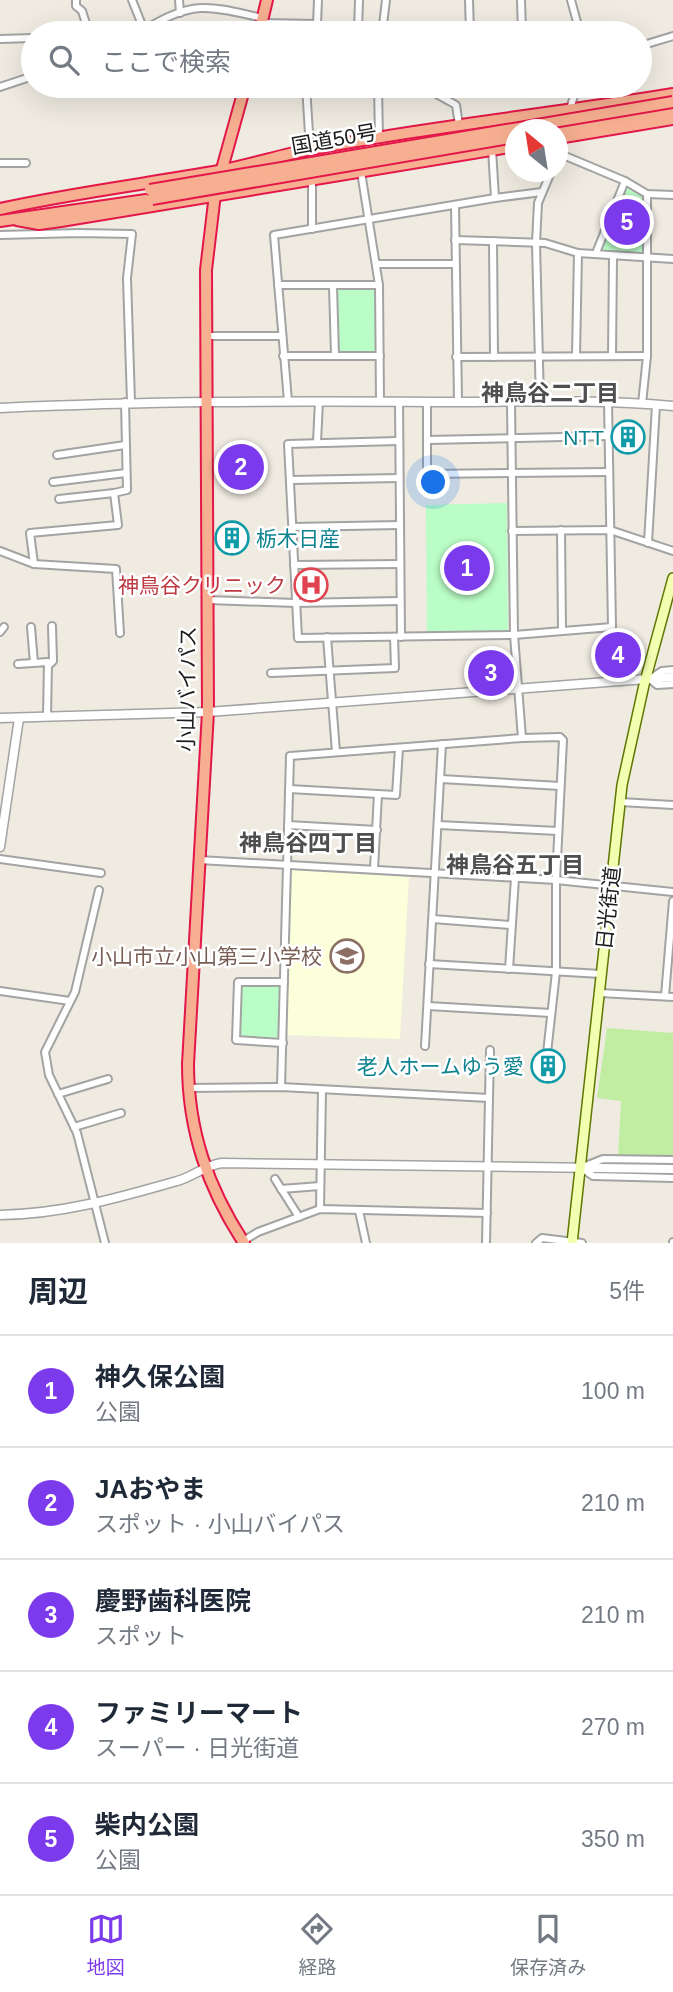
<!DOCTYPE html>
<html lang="ja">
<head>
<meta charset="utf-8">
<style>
  :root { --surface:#fff; --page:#f2f2f3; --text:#1f2937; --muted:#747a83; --line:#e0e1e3; --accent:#7c3aed }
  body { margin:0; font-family:Arial,"Noto Sans JP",sans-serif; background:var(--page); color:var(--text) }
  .compass { position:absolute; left:505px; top:119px; width:63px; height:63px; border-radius:50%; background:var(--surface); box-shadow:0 7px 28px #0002; rotate:330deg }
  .you { position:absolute; left:434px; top:483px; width:24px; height:24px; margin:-18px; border:5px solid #fff; border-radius:50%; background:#1a73e8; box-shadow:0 0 0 10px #1a73e833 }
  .badge { display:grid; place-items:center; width:46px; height:46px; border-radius:50%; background:var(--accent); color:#fff; font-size:23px; font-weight:700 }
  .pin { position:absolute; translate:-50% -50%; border:4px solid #fff; box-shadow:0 2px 7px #0006 }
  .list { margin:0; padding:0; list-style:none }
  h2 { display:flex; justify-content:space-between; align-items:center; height:91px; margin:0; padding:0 28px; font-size:30px }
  h2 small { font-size:23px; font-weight:400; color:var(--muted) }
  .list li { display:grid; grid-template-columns:46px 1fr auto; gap:21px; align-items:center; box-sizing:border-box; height:112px; padding:0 28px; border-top:2px solid var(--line) }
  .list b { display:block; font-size:26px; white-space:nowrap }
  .list p { margin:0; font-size:23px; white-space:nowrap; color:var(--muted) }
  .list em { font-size:23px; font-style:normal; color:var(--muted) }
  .icon { flex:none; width:38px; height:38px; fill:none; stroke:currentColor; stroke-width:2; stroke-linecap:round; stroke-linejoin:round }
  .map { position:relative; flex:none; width:673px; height:1243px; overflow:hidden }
  .search { position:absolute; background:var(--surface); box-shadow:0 7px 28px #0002; left:21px; right:21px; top:21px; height:77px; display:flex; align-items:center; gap:18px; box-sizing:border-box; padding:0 24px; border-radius:38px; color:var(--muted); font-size:26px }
  .sheet { height:651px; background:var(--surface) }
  nav { display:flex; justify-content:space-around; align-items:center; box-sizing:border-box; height:98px; border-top:2px solid var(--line); background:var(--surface); font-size:19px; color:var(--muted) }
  nav a { display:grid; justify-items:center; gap:4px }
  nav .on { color:var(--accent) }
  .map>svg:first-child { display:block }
</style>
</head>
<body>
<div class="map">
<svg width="673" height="1243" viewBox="0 0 673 1243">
  <rect width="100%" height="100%" fill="#efebe1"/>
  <!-- education -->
  <g fill="#fbffda">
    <path d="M299,569L324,572L320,599H300Z"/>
    <path d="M292,870L409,877L400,1039L287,1035Z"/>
  </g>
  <!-- grass -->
  <path fill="#c0eda2" d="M607,1028L673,1033V1157H618L621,1101L597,1098Z"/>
  <!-- park -->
  <g fill="#bafdc6">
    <path d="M626,186L642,193L644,199L643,250L640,253L603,250L601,246Z"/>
    <path d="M376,287L377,352H337L336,288Z"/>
    <path d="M507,503L508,631L427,633L426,505Z"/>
    <path d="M241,983H277L281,986L279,1034L276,1038H241L239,1036Z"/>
  </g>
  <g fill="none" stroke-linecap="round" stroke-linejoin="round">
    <defs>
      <g id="minor">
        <path d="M76,0V6L82,11L89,33"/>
        <path d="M132,0L144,30"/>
        <path d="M179,0L180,13"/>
        <path d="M469,0L470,33"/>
        <path d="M521,0L522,33"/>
        <path d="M571,0L580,33"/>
        <path d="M262,23L317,24L318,0"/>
        <path d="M358,31L359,0"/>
        <path d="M139,33C157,22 179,9 201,8C221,7 243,14 263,18"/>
        <path d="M382,33L386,0"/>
        <path d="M0,39L33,38"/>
        <path d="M640,46L673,36"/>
        <path d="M306,86L310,149"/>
        <path d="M378,86L379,138"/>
        <path d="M439,86L438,95L456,105L459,125"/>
        <path d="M0,87L33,76"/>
        <path d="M570,109L577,86"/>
        <path d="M492,149L495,198"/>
        <path d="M558,153L625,181L647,194L673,195"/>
        <path d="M0,163H26"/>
        <path d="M361,172L379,285L380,402"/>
        <path d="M312,178V229"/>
        <path d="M455,205L458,402"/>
        <path d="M0,235L80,233L132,234L127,278L131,402"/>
        <path d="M455,240L545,243L578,253L673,259"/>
        <path d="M493,241L494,357"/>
        <path d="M596,253L625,181"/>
        <path d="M376,264H454"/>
        <path d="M278,285H379"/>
        <path d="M333,286L335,355"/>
        <path d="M205,336H282"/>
        <path d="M612,355L613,257"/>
        <path d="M283,356H380"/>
        <path d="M576,356L578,253"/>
        <path d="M456,357L647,356"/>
        <path d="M288,401L274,235L495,198L542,192"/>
        <path d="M399,402L401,637"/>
        <path d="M427,402V474L608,472"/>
        <path d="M540,402L536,243L538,203L551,172"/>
        <path d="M511,403L514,635L522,738"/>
        <path d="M642,404L647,356V194"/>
        <path d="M427,440L608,436"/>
        <path d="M398,441L288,444L298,638L514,635L612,627L608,401"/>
        <path d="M317,442L319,401"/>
        <path d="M57,455L125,445"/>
        <path d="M290,480L399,478"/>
        <path d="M53,482L126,473"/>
        <path d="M59,499L114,493"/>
        <path d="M292,527L400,525"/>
        <path d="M561,530L562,631"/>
        <path d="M512,531L610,530L673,551"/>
        <path d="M648,543L656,405"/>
        <path d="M0,551L34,564L116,569L120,633"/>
        <path d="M34,564L30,533L118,525L114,493L127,490L125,402"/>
        <path d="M294,565L400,564"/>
        <path d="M208,600L295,603L400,601"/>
        <path d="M31,627L34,663"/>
        <path d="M0,632L4,627"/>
        <path d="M327,637L336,752"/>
        <path d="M18,664L48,662L47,717"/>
        <path d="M49,665L53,661L52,626"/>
        <path d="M673,670L662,671L650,679L657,685L673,684"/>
        <path d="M271,673L395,668L394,637"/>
        <path d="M441,779L560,786"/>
        <path d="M289,789L396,795L399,748"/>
        <path d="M620,802L673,805"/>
        <path d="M288,825L377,830"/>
        <path d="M438,825L558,831"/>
        <path d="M0,859L101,873"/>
        <path d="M199,860L556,880L673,892"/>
        <path d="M374,869L378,794"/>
        <path d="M99,890L75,992L45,1052L49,1075L77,1133L105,1243"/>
        <path d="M433,919L511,925"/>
        <path d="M429,964L601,974"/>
        <path d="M509,969L515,878"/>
        <path d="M0,991L70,1001"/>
        <path d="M600,993L673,997"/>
        <path d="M665,996L673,901"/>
        <path d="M428,1006L551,1013"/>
        <path d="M283,1043L236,1040L238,982H284"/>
        <path d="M425,1046L442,744"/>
        <path d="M281,1087L290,756L522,738L560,737L563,740L556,880V972L547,1053"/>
        <path d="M188,1088L281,1087L489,1098"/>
        <path d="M58,1094L108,1079"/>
        <path d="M74,1127L121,1113"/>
        <path d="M583,1167L603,1159L673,1160"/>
        <path d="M583,1169L593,1176L673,1178"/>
        <path d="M275,1179L299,1217"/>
        <path d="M281,1189L320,1186"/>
        <path d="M320,1209L322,1090"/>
        <path d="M359,1211L366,1243"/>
        <path d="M243,1241L258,1232L320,1209L487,1213"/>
        <path d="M486,1243L490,1050"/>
        <path d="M536,1243L542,1238L582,1243"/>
        <path d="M673,1243V1242"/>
      </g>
      <g id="tertiary">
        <path d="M0,408C145,401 289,401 435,402C514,402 594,399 673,406"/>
        <path d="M0,718L208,712L673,677"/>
        <path d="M0,847L19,718"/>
        <path d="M0,1215C62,1214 118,1198 177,1181C193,1177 205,1165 222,1163L673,1169"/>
      </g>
      <path id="secondary" d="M572,1243L622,785L644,685L673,578"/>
      <g id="trunk">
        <path d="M259,33L267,0"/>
        <path d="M558,130L673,110"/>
        <path d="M558,138L673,119"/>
        <path d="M0,209C72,193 146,184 219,171C250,165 281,155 312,149C432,126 553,114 673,94"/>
        <path d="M17,220L39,224L61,221L516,146"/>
        <path d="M0,221L146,200"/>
        <path d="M244,1243C208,1188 188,1131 188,1064L208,712L206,270L215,194L245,86"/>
      </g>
    </defs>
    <!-- minor casing -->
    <use href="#minor" stroke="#a3a3a3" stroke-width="10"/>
    <!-- tertiary casing -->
    <use href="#tertiary" stroke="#a3a3a3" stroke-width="11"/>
    <!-- secondary casing -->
    <use href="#secondary" stroke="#5e7700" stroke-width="12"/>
    <!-- trunk casing -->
    <use href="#trunk" stroke="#e31749" stroke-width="14"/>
    <!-- minor -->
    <use href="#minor" stroke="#fff" stroke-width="6"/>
    <!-- tertiary -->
    <use href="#tertiary" stroke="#fff" stroke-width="8"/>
    <!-- secondary -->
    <use href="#secondary" stroke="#f2feb0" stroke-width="9"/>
    <!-- trunk -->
    <use href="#trunk" stroke="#f6af90" stroke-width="10"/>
    <defs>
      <g id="trunk-bridge">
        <path d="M150,190L673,102"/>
        <path d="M152,199L516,137"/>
      </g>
    </defs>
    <!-- trunk-bridge casing -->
    <use href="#trunk-bridge" stroke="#e31749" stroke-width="14" stroke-linecap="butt"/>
    <!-- trunk-bridge -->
    <use href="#trunk-bridge" stroke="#f6af90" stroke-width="10"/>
  </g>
  <!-- icons -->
  <defs>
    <symbol id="building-ring" viewBox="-11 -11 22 22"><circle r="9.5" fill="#fff" stroke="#0f9aa8" stroke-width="1.5"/><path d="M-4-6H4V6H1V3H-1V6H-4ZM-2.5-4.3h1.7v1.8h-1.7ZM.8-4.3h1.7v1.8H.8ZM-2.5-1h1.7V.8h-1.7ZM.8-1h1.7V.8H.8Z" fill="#0f9aa8"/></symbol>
    <symbol id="hospital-ring" viewBox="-11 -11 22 22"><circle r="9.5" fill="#fff" stroke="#e0444e" stroke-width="1.5"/><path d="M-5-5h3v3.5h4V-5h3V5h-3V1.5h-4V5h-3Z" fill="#e0444e"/></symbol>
    <symbol id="school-ring" viewBox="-11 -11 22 22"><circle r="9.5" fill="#fff" stroke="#8d6e63" stroke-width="1.5"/><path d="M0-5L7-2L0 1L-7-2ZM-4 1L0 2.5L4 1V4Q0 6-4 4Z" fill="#8d6e63"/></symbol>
  </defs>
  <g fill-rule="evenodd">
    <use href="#building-ring" x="609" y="418" width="38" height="38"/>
    <use href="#building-ring" x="213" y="519" width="38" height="38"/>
    <use href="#hospital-ring" x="292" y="566" width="38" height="38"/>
    <use href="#school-ring" x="328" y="937" width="38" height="38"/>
    <use href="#building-ring" x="529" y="1047" width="38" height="38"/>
  </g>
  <g text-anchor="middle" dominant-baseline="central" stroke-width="5" stroke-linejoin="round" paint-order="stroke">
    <!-- street labels -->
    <g font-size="21" fill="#1c1c1c" stroke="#fff">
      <text transform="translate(334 139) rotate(-10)">国道50号</text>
      <text transform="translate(187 689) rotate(-89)">小山バイパス</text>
      <text transform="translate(608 908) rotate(-84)">日光街道</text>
    </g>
    <!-- culture labels -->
    <g font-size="21" fill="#0d838f" stroke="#fff" text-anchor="end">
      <text x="604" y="437">NTT</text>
      <text x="256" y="538" text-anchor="start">栃木日産</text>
      <text x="524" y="1066">老人ホームゆう愛</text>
    </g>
    <!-- health labels -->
    <g font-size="21" fill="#be3a42" stroke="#fff" text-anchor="end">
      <text x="286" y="585">神鳥谷クリニック</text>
    </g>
    <!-- education labels -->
    <g font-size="21" fill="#785e54" stroke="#fff" text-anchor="end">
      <text x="322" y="956">小山市立小山第三小学校</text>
    </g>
    <!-- neighbourhood labels -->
    <g font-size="23" font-weight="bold" fill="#4f4f4f" stroke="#fff">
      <text x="550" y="393">神鳥谷二丁目</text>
      <text x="308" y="843">神鳥谷四丁目</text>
      <text x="515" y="865">神鳥谷五丁目</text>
    </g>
  </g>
</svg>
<svg class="compass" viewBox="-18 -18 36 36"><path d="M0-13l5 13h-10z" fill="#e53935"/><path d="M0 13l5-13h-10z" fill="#747a83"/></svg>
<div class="you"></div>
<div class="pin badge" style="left:467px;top:568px">1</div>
<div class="pin badge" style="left:241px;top:467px">2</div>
<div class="pin badge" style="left:491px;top:673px">3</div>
<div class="pin badge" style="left:618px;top:655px">4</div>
<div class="pin badge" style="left:627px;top:222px">5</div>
<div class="search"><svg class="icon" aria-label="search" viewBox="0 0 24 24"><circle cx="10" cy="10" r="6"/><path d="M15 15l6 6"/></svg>ここで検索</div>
</div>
<section class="sheet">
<h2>周辺<small>5件</small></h2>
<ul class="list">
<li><span class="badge">1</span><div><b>神久保公園</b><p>公園</p></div><em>100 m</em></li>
<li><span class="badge">2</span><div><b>JAおやま</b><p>スポット · 小山バイパス</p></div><em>210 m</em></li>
<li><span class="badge">3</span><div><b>慶野歯科医院</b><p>スポット</p></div><em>210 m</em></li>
<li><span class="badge">4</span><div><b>ファミリーマート</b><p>スーパー · 日光街道</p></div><em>270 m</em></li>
<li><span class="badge">5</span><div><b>柴内公園</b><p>公園</p></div><em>350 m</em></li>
</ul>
</section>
<nav>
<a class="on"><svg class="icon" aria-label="map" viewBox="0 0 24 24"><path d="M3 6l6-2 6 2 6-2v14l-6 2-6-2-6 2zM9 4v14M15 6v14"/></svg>地図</a>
<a><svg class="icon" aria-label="directions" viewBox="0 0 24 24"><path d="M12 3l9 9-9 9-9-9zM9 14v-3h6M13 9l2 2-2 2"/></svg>経路</a>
<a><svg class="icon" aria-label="saved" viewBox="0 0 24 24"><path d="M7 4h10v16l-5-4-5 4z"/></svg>保存済み</a>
</nav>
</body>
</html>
